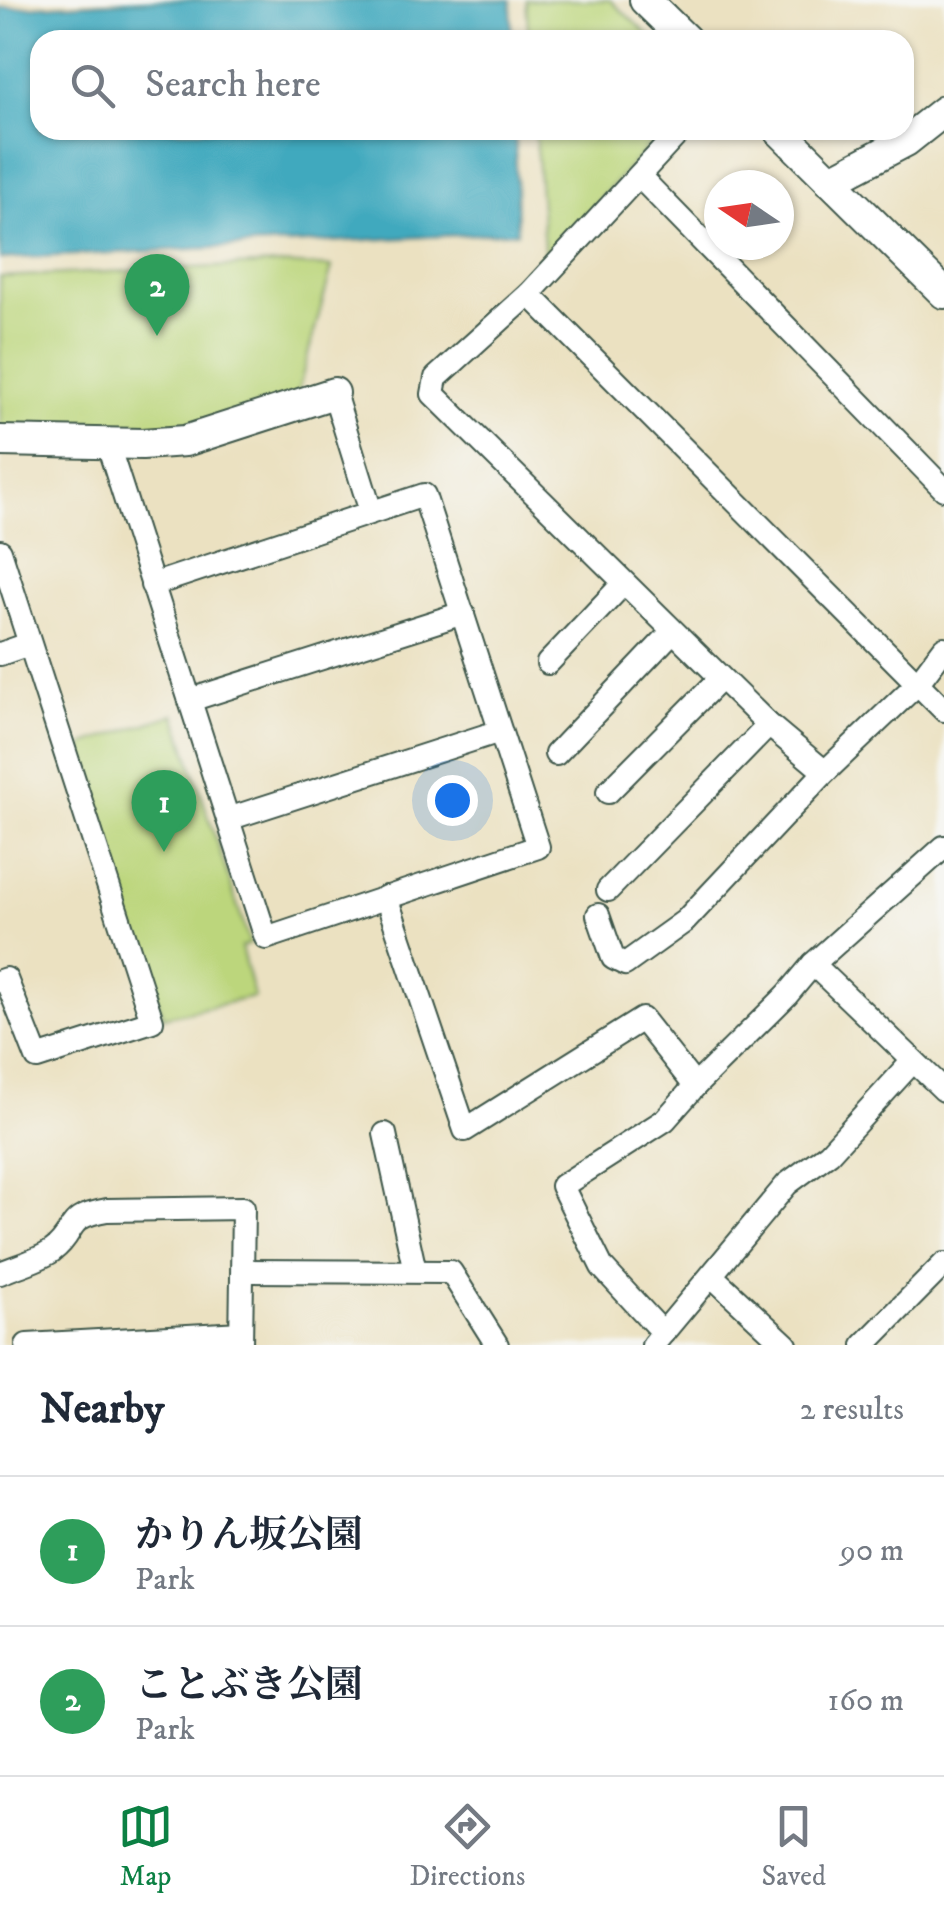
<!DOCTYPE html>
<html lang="en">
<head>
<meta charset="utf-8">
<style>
  :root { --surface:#fff; --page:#f6f6f7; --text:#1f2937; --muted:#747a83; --line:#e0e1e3; --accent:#0b8043 }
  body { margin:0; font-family:"IM FELL DW Pica","Noto Serif JP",serif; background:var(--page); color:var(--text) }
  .compass { position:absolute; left:704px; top:170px; width:90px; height:90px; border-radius:50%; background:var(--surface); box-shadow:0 2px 8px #0004; rotate:283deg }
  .you { position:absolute; left:452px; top:800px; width:35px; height:35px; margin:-25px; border:8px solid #fff; border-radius:50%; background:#1a73e8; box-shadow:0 0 0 15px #1a73e833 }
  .badge { display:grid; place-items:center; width:65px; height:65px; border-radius:50%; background:var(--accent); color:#fff; font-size:32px; font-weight:700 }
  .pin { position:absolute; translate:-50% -82px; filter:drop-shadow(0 2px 5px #0008) }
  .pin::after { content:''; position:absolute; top:52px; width:35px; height:30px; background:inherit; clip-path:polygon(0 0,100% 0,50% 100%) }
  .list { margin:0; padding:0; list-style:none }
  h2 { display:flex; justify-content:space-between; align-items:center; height:130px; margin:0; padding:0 40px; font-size:42px }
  h2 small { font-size:32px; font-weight:400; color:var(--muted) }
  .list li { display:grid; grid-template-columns:65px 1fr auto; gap:30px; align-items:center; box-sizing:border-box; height:150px; padding:0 40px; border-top:2px solid var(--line) }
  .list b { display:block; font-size:38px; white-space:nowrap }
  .list p { margin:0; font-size:32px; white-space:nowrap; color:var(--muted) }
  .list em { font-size:32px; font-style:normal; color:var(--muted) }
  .icon { flex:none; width:55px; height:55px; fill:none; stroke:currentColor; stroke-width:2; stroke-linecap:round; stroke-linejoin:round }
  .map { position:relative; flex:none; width:944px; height:1345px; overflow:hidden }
  .search { position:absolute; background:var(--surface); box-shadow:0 2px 8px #0004; left:30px; right:30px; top:30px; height:110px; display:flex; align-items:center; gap:25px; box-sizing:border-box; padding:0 35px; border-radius:30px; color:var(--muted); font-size:38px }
  .sheet { height:430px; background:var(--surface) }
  nav { display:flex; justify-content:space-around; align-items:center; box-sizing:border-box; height:140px; border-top:2px solid var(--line); background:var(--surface); font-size:28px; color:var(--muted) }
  nav a { display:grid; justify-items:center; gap:5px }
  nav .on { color:var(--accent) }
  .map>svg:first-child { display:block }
</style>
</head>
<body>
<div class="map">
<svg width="944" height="1345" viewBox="0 0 944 1345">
  <rect width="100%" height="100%" fill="#f6f6f2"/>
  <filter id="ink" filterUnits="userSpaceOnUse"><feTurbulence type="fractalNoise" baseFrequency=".01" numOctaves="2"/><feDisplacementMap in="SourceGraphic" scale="20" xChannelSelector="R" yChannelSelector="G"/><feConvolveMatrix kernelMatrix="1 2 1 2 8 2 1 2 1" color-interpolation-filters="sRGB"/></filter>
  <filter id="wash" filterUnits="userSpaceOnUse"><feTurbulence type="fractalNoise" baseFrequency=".0048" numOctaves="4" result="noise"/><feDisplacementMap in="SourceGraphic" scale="40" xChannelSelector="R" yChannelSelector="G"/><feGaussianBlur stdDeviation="2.25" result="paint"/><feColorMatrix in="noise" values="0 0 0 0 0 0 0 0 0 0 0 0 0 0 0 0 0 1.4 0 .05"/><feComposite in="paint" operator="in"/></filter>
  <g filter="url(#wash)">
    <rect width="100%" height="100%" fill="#ebe1c1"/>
    <!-- green -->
    <g fill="#bcd67b" stroke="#6e8a58" stroke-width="2.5">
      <path d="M526,0H610L654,40H529Z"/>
      <path d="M535,130H663L545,260Z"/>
      <path d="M280,264L332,267L297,395L159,434L0,430V277Z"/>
      <path d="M175,714L250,944L241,947L254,997L163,1017L78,761L85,744Z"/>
    </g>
    <!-- water -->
    <path fill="#3fa9be" stroke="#2f7379" stroke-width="2.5" d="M151,0H511L512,40H40V130H515L517,232L0,259V8Z"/>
  </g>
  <g filter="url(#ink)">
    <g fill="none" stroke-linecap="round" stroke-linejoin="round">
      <defs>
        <g id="street">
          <path d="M681,130L529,294L944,710"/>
          <path d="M639,176L944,489"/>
          <path d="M529,294L436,378L433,394L769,725L825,772L917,684L944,648"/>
          <path d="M334,393L371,512"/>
          <path d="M107,442L266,938L538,847L424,495L152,585"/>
          <path d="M0,551L152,1021L37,1058L6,979L0,981"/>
          <path d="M0,654L29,644"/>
          <path d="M548,663L623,584"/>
          <path d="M190,700L463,613"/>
          <path d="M556,754L672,632"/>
          <path d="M608,792L720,679"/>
          <path d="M228,819L500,731"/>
          <path d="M608,890L769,725"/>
          <path d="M386,897L465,1130L642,1019L695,1086"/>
          <path d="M598,915L613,958L625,964L685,921L825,772"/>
          <path d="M813,964L944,1090"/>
          <path d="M385,1134L415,1271"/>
          <path d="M243,1271L451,1272L497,1345"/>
          <path d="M0,1273C17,1266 37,1261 52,1251C79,1231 61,1218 107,1210L243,1208L241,1345"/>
          <path d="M712,1276L786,1345"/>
          <path d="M663,1333L602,1267L562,1186L665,1120L695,1086L787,995L813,964L944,847"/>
          <path d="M27,1345L241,1333"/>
          <path d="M653,1345L787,1184L829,1153L913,1061"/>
          <path d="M864,1345L944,1264"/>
        </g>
        <g id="secondary">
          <path d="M645,0L686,40"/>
          <path d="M779,130L944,293"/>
          <path d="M830,181L906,141L944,111"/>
          <path d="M0,441L142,444L185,441L334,393"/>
        </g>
      </defs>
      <!-- street casing -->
      <use href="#street" stroke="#3e5649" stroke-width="26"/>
      <!-- secondary casing -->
      <use href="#secondary" stroke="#3e5649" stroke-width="34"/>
      <!-- street -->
      <use href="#street" stroke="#fff" stroke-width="22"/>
      <!-- secondary -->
      <use href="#secondary" stroke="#fff" stroke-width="30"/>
    </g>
  </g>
</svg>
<svg class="compass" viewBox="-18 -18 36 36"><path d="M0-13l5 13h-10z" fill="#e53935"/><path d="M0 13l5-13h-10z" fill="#747a83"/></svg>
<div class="you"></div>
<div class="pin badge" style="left:164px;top:852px;background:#2e9e5b">1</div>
<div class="pin badge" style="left:157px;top:336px;background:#2e9e5b">2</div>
<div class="search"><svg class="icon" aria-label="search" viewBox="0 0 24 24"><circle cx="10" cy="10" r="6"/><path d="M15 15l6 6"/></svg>Search here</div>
</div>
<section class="sheet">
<h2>Nearby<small>2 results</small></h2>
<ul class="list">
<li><span class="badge" style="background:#2e9e5b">1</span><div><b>かりん坂公園</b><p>Park</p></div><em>90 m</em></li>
<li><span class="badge" style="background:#2e9e5b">2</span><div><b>ことぶき公園</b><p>Park</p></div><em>160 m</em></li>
</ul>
</section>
<nav>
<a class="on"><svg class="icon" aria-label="map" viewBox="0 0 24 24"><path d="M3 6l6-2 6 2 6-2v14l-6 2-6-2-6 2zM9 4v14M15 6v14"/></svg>Map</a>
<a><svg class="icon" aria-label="directions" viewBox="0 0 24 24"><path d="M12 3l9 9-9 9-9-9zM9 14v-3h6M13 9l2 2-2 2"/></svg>Directions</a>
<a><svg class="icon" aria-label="saved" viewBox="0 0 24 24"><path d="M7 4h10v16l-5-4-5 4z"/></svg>Saved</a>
</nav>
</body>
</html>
